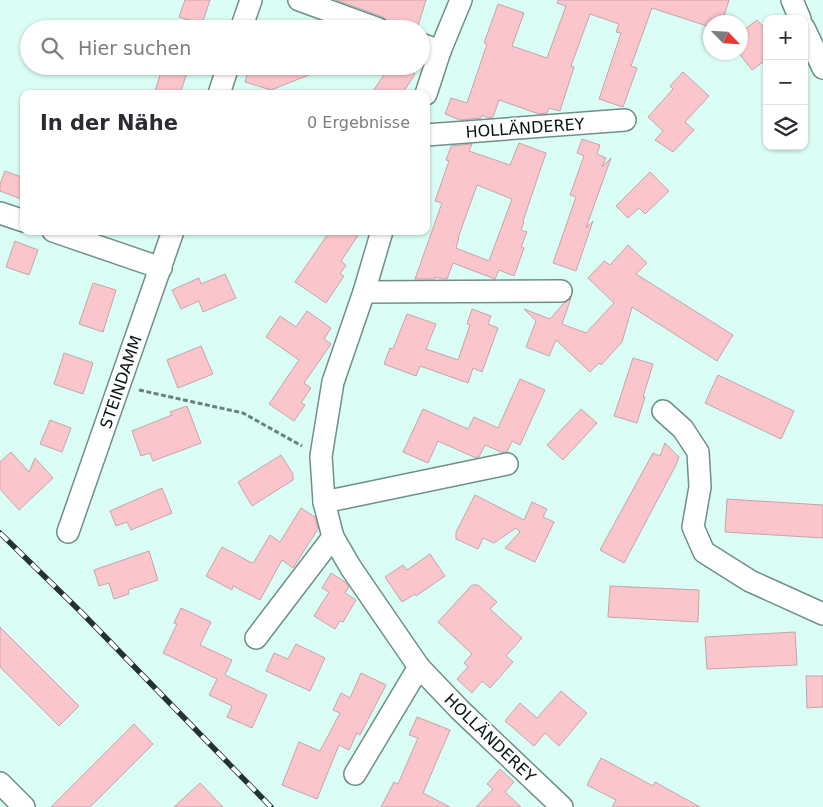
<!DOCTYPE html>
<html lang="de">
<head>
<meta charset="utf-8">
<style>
  :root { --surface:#fff; --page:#f7f7f7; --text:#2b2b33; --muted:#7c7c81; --line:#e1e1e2 }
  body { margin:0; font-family:"DejaVu Sans",sans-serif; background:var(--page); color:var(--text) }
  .controls { position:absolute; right:15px; top:15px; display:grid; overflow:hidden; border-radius:10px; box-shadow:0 1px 4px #0004 }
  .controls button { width:45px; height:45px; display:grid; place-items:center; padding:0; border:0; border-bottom:1px solid var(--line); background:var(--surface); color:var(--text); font:25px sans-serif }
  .compass { position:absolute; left:703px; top:15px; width:45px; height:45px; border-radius:50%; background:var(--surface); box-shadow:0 1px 4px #0004; rotate:115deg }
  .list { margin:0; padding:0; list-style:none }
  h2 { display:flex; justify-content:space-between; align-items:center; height:65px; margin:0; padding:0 20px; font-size:21px }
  h2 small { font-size:16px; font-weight:400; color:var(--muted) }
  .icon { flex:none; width:28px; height:28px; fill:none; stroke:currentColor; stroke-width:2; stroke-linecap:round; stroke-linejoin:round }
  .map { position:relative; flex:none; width:823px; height:807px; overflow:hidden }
  .search { position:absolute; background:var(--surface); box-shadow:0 1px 4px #0004; left:20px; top:20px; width:410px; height:55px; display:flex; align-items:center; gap:12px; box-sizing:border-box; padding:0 18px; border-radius:28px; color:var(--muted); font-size:19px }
  .panel { position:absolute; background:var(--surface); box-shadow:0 1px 4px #0004; left:20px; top:90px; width:410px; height:145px; border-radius:10px }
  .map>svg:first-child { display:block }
</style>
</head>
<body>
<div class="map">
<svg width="823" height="807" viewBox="0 0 823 807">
  <rect width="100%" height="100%" fill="#dafdf6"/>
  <!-- building -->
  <g fill="#fbc6cb" stroke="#c4a5a8" fill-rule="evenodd">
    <path d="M185,0H210L202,24L179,17Z"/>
    <path d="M336,0H426L417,29H408L389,23L383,17Z"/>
    <path d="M558,0H729L722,22H710V27L652,8L631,66L637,68L623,107L599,99L621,33L616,32L619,24L590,14L571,66L574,67L560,111L549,108L547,113L539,114L499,100L493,117L489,118L482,115L481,118L460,120L445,114L451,98L467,103L487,44L484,43L498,4L524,13L512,46L547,58L566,6L557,3Z"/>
    <path d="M757,20L767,31V59L752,70L738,52H740V33Z"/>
    <path d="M163,66H189L180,94H154Z"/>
    <path d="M250,66H328L329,67L271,90L245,82Z"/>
    <path d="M390,66H403L415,74L402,94H371Z"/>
    <path d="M683,72L709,96L685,122L694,130L673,152L655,140L663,131L648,117L673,89L670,86Z"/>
    <path d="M582,139L600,145L597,154L606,158L602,167L611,158L586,228L593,221L576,271L553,263L576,197L570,195L584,156L577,153Z"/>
    <path d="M519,143L546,153L523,221L524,222L521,230L527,232L521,247L524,248L514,276L499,270L495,279L453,263L447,279H443L435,277V279H415L442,203L435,201L449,161L446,160L451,146L472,144L469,151L510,165ZM477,185L512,199L489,261L456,248L459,238H458Z"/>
    <path d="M5,171L24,178V200L0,191V184Z"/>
    <path d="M650,172L669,191L645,214L639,208L628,218L616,206Z"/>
    <path d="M330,231H361L341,261L346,265L340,274L344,276L326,303L295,282Z"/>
    <path d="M15,241L38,250L29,275L6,267Z"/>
    <path d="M628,245L647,263L636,274L733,335L717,361L632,307L622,342L601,365L599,363L590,372L556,340L549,356L526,347L536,321L524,309L550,319L565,302L571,298L562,324L586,333L614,303L588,278L604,261L610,265Z"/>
    <path d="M225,274L236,298L203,312L199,301L181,309L172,290L199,278L201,284Z"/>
    <path d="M93,283L116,290L103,332L79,324Z"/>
    <path d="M472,309L491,316L488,324L498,328L482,372L473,368L468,383L420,366L416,376L384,364L390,348L393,349L407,314L436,324L426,349L458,360L470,325L467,324Z"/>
    <path d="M307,311L331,328L324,339L331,344L304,383L311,388L301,403L305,405L294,421L269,404L299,360L266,337L280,316L296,327Z"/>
    <path d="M201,346L213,374L178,388L167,360Z"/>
    <path d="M64,353L93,363L83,394L54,384Z"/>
    <path d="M633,358L653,364L643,397H645L637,423L614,416Z"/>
    <path d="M718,375L794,411L781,439L705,403Z"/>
    <path d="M520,379L545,390L520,445L512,441L507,452H501L485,445L479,457L476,458L438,441L428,463L403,452L423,409L468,429L474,417L498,428Z"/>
    <path d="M187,406L201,443L153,461L150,453L141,456L132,431L172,415L170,412Z"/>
    <path d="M581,409L597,423L563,460L547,445Z"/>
    <path d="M50,420L71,428L62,452L40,444Z"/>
    <path d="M665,443L679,457L676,465L624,563L600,550L653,453L660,456Z"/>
    <path d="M11,452L29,472L35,458L53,478L19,510L0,489V462Z"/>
    <path d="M281,455L293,474V480L252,506L238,482Z"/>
    <path d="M162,488L172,513L131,530L127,522L116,526L110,511Z"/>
    <path d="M475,495L524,520L532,502L547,509L543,517L554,522L535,562L505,548L520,532L516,528L494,543L483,538L478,549L456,539V532Z"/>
    <path d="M727,499L823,505V538L725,532Z"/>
    <path d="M301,508L315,517L318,529L293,568L282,560L260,600L233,586L232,590L206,576L222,547L252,563L254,562L270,535L280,542Z"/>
    <path d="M149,551L158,580L128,590L129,594L114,599L109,583L99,586L94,570Z"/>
    <path d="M430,554L445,576L416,596L415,594L402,602L385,577L403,565L407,570Z"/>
    <path d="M331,573L345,582L349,587L345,593L356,600L343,622L340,621L335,629L314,616L329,592L322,588Z"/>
    <path d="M472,585H478L497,602L490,609L522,638L506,656L513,662L490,688L482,681L472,693L457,679L468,667L464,663L472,654L438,622Z"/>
    <path d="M610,586L699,590L698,622L608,617Z"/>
    <path d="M181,608L211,622L200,645L232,660L225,675L267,695L252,728L227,717L232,706L209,695L217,679L163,653L177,624L174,623Z"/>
    <path d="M0,627L79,706L59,726L0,667Z"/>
    <path d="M795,632L797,665L707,669L705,637Z"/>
    <path d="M296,644L325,658L310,691L266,671L274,653L288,659Z"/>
    <path d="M361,673L386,685L360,735L357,733L349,750L339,745L317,799L282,785L299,742L320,751L340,713L333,710L341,693L350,698Z"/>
    <path d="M806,676H823V707L807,708Z"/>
    <path d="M561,691L587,713L559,746L545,733L534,746L505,721L520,703L537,718Z"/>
    <path d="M417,717L450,730L423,793L450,807H381L394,782L398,784L418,738L409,735Z"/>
    <path d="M134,724L153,744L90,807H51Z"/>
    <path d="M601,758L653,786L655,782L700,807H612L616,800L587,785Z"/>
    <path d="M500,769L514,782L505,792L521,807H476L493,789L487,784Z"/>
    <path d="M200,783L223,807H174Z"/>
  </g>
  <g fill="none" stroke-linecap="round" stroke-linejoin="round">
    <defs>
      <g id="minor">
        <path d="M299,0L379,29"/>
        <path d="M792,0L800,19"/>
        <path d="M804,28L823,68"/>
        <path d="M241,29L251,0"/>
        <path d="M421,44L440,51"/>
        <path d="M219,94L228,66"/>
        <path d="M426,94L440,51L461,0"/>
        <path d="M426,135L625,120"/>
        <path d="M0,213L24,221"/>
        <path d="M53,231L161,268"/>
        <path d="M382,231L364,292L333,382L321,456L324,502L333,537L351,568L419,667L460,710L562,807"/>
        <path d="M364,292L561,291"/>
        <path d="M663,411L683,429L698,452L700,487L693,527L704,552L750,581L823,614"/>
        <path d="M324,502L507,464"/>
        <path d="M68,532L173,231"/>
        <path d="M256,638L333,537"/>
        <path d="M355,774L419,667"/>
        <path d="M0,783L24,807"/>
      </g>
    </defs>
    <!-- minor casing -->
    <use href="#minor" stroke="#6f8f89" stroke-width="24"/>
    <!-- path -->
    <path stroke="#69807b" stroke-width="3" stroke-dasharray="5 2.5" stroke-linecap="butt" d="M139,390L243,413L302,446"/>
    <!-- minor -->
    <use href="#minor" stroke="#fff" stroke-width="21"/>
    <defs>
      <path id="rail" d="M0,533L81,612L271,807"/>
    </defs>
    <!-- rail casing -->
    <use href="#rail" stroke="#243330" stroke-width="5.5"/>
    <!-- rail -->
    <use href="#rail" stroke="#fff" stroke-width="4" stroke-dasharray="11" stroke-linecap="butt"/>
  </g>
  <g text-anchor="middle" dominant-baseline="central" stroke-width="4" stroke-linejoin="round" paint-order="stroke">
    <!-- street labels -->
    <g font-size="16" fill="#081412" stroke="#fff">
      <text transform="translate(525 128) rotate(-4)">HOLLÄNDEREY</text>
      <text transform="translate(121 382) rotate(-71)">STEINDAMM</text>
      <text transform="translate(490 738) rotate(44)">HOLLÄNDEREY</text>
    </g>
  </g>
</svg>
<div class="controls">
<button>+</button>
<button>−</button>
<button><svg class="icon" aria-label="layers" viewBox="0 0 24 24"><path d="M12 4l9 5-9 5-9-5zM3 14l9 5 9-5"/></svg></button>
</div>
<svg class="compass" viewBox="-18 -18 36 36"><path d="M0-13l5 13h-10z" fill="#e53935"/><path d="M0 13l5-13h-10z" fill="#7c7c81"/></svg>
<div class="search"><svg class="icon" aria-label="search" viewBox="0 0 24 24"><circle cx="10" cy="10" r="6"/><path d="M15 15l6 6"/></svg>Hier suchen</div>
<section class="panel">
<h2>In der Nähe<small>0 Ergebnisse</small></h2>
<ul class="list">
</ul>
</section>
</div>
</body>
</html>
